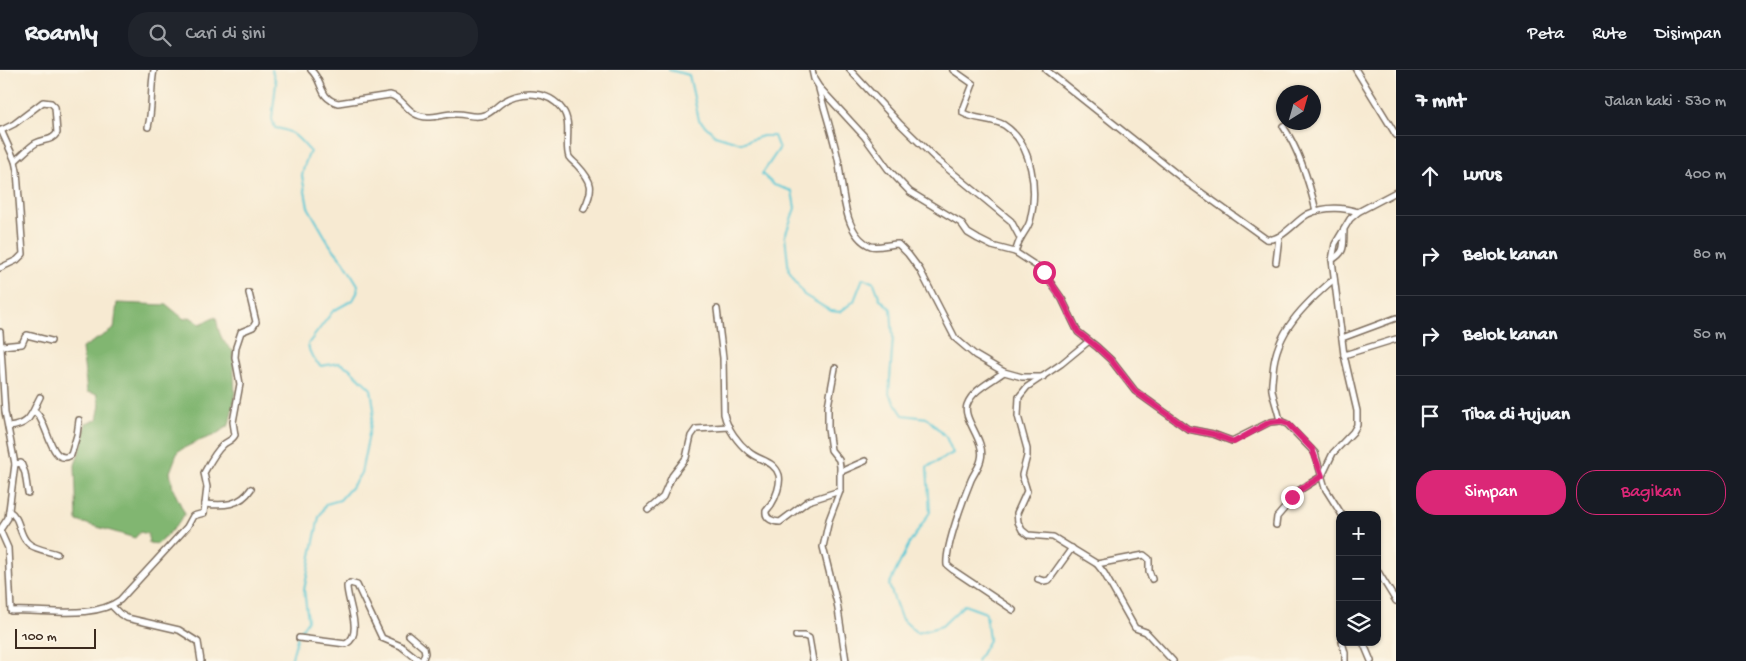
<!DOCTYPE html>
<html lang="id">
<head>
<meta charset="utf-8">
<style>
  :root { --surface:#171b24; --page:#20242c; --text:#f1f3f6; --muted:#9ea1a6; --line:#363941; --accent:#db2777 }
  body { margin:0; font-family:"Gochi Hand",sans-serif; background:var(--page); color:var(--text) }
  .controls { position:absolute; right:15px; bottom:15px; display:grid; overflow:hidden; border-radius:10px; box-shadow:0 1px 4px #0004 }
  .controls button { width:45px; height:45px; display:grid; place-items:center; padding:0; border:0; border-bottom:1px solid var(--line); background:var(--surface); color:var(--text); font:25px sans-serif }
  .compass { position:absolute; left:1276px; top:15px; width:45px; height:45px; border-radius:50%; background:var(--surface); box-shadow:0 1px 4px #0004; rotate:37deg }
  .scale { position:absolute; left:15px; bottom:12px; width:81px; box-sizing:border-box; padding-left:5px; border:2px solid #3b2a1e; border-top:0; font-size:14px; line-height:18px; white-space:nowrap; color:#3b2a1e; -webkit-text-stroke:4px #fcf5e5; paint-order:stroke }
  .stop { position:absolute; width:15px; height:15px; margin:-11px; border:4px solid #db2777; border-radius:50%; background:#fff }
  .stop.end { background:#db2777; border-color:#fff; box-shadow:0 1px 5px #0008 }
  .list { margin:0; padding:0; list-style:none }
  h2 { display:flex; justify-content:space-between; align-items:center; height:65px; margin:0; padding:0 20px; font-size:21px }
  h2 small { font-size:16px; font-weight:400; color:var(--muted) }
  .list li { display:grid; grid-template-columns:32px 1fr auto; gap:15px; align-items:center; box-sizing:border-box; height:80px; padding:0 20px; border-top:1px solid var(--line) }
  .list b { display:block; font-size:19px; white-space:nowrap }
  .list em { font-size:16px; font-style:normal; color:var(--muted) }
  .actions { display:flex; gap:10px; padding:15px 20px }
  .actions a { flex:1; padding:11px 0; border:1px solid var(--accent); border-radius:20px; text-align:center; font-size:18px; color:var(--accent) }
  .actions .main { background:var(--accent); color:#fff }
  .icon { flex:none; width:28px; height:28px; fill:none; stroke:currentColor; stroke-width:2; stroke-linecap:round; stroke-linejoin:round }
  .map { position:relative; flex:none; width:1396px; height:591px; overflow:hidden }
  header { display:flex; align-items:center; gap:30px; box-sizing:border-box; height:70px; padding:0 25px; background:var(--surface); border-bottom:1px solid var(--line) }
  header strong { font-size:24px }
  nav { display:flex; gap:28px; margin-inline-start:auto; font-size:18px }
  .search { width:350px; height:45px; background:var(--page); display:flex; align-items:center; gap:12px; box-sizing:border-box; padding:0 18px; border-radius:20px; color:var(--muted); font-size:19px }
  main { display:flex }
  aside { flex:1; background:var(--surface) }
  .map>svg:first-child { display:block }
</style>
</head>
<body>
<header>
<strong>Roamly</strong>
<div class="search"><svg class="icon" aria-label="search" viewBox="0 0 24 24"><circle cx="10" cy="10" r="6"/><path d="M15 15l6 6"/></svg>Cari di sini</div>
<nav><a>Peta</a><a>Rute</a><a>Disimpan</a></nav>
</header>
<main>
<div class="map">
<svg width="1396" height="591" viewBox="0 0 1396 591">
  <rect width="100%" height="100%" fill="#fcf5e5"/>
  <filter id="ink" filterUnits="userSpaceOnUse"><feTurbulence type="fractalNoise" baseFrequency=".02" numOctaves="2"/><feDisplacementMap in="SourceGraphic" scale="10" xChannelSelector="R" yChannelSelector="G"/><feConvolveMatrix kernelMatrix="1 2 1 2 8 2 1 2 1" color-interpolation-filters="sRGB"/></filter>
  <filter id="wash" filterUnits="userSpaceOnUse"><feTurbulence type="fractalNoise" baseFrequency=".0096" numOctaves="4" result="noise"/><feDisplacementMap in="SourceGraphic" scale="20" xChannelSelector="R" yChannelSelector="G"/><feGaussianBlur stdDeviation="1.12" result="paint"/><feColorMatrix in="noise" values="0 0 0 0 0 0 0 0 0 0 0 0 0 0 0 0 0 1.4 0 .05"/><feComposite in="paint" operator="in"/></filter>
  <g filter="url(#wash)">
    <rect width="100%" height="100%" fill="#f7ead2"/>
    <!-- forest -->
    <path fill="#81b671" stroke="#5e7048" d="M117,233L167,235L184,249L190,247L200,254L216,247C219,263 220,270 233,281L235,326L229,355L215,365L196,372L178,381L170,402L173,419L185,444L175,457L158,474L149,473L148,464L140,462L135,468L77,451L75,395L82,374L86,353L97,350L100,335L97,324L87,322L82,278L114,259Z"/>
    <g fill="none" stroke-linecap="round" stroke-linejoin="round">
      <!-- stream -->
      <g stroke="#5cc8d5" stroke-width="2">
        <path d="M272,0L276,13L272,49L275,58C293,60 298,68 310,81L304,96L302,106L308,137L330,175L344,192L358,215L357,223L353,230L333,241L308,274C309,283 313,290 321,296L339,293L349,298L371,319L374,339L361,403L354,414L340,430L326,434L319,447L304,520L308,550L298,565L291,591"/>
        <path d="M669,0L689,5L699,50L715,65L741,73L763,66H774L779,79L762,104L774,115L792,121L795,138L785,166L789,202L804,225L831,241L840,242L854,231L863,208L874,213L880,229L891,239L893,267L889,324L903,345L927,348L946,367L953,383L927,397L930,442L908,476L889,515L901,548L917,563L942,556L964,535L986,543L989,570L977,591"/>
      </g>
    </g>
  </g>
  <g filter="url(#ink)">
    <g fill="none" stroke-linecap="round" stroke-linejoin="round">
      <defs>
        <g id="street">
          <path d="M311,0C324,12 318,28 338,33L390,25C405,28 407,47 428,47C437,47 446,44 454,44C465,43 474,49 484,45C492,43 496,36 503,32C521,21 548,20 562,39C573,52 564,74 569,87C571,90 574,92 577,95C593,112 594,118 584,139"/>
          <path d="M812,0L814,9L819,17L864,66L888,99L910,122L961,153L968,163L978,169L992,176L1015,182L1041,199L1062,229L1078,262L1097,277L1111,290L1135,321L1188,359L1213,364L1232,371L1270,352L1280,351L1287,354L1315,383L1325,418L1342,445"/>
          <path d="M850,0L899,53L936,89L1011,151L1020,168"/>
          <path d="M953,0L973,14L963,40V43C975,50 992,48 1004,55C1033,74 1038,121 1030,151C1028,158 1024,162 1021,168C1018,172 1017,178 1015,182"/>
          <path d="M1046,0L1188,113L1266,169C1281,172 1295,151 1308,144C1324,137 1342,137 1358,142"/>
          <path d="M1356,0L1396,65"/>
          <path d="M819,19C825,42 833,66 838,89C843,113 842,165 871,176C878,178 890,174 898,174L908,184L920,200L955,268L975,285L1004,302L1022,307H1043"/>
          <path d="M1283,56C1300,82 1309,111 1316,141"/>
          <path d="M148,57C153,38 150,19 154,0"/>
          <path d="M0,61L14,54L43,32L51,33L55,37L57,63C52,71 44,69 36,73C29,77 22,85 15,91"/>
          <path d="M1332,190C1346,181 1343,177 1344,161"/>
          <path d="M1276,192L1279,167"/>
          <path d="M0,198L17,190L23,184L17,101L15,91L1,60"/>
          <path d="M717,239L723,288L724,344C727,358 738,373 749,382C759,391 774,390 779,405C781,414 776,427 771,435C770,436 767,440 766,441C765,449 774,452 780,452L808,431L840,421"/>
          <path d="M0,262L5,342L15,394L8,448L0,460"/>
          <path d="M1342,268L1396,248"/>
          <path d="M1089,271L1061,294L1027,317L1019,327L1018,346L1027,379V386L1022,405L1027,421L1017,443L1018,452L1022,460L1028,465L1053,467L1097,494L1104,503L1135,558L1146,562L1173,591"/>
          <path d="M2,276L22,274L25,267L27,265L51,271"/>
          <path d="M1344,285L1396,269"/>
          <path d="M835,298L828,336V359L831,380L839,390L840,397V421L829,450L823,477L837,533L846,591"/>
          <path d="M1004,302C992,311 972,320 967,335C962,349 986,371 981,389C980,396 974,403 971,410C964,427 945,478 947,495L953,500L1013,540"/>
          <path d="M35,342C48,350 50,398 71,385L77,365L79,350"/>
          <path d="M1280,351C1278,340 1274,331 1272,320C1271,314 1273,307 1273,301C1276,261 1305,234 1334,209"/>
          <path d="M8,357C31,355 31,344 40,327"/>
          <path d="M15,394L21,393L25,403L28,423"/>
          <path d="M840,402L865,391"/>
          <path d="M205,434C223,436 240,436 251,419"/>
          <path d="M648,440L663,427L672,406L686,388L691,366L696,359L729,357"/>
          <path d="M9,441C21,448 18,463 27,472C33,479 48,481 57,484"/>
          <path d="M1276,455L1277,447L1289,433V430L1295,423L1322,406L1333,383L1353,362L1357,355V341L1344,285L1332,190L1335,174L1350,149L1358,142L1396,122"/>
          <path d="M0,460L8,478L11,541C44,539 93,550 120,530L187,457L193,446L204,443L207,417L204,403C209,394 215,382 223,375C227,371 232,371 235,365L233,352L240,314L235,287L236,277L241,262L253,257L256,252L249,223"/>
          <path d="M1097,494L1144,485L1149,489V501L1152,509"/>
          <path d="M1377,500L1396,531"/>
          <path d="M1038,509L1044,511L1049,510L1072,478"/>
          <path d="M112,536L120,544L127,548L179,560L198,572L201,591"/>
          <path d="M409,565L424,578L425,583L422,591"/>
          <path d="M796,566H804L809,568L813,591"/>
          <path d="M299,568L346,574C364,564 347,532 347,516L350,513L357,515L382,568L401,576L420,591"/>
          <path d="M1342,572L1345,583V591"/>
          <path d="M1363,572L1371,591"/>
        </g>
      </defs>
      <!-- street casing -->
      <use href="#street" stroke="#7d6d5d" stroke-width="8"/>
      <!-- street -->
      <use href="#street" stroke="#fff" stroke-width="5"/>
    </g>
  </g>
  <g fill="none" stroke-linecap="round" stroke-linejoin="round" filter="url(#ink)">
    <!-- route -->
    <path stroke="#db2777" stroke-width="6" d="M1044,202L1062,229L1078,262L1097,277L1111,290L1135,321L1188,359L1213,364L1234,372L1270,352L1280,351L1288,354L1312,379L1322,406L1295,423L1292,427"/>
  </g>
</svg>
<div class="controls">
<button>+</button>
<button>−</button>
<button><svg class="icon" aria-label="layers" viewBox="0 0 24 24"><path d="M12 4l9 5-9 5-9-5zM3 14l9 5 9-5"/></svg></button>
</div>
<svg class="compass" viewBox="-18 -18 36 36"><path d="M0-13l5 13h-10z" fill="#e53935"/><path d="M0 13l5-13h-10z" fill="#9ea1a6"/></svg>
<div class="scale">100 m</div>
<div class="stop" style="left:1044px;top:202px"></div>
<div class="stop end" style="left:1292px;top:427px"></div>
</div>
<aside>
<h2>7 mnt<small>Jalan kaki · 530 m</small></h2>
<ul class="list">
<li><svg class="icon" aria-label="ahead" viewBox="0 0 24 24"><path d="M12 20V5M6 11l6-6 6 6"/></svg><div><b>Lurus</b></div><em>400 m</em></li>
<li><svg class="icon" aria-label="right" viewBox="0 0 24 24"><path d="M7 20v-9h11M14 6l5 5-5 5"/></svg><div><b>Belok kanan</b></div><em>80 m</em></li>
<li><svg class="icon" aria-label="right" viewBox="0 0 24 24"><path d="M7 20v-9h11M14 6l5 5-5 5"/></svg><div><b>Belok kanan</b></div><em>50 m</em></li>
<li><svg class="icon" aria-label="arrive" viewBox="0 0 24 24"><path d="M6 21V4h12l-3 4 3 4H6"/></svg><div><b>Tiba di tujuan</b></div></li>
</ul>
<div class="actions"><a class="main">Simpan</a><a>Bagikan</a></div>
</aside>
</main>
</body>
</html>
